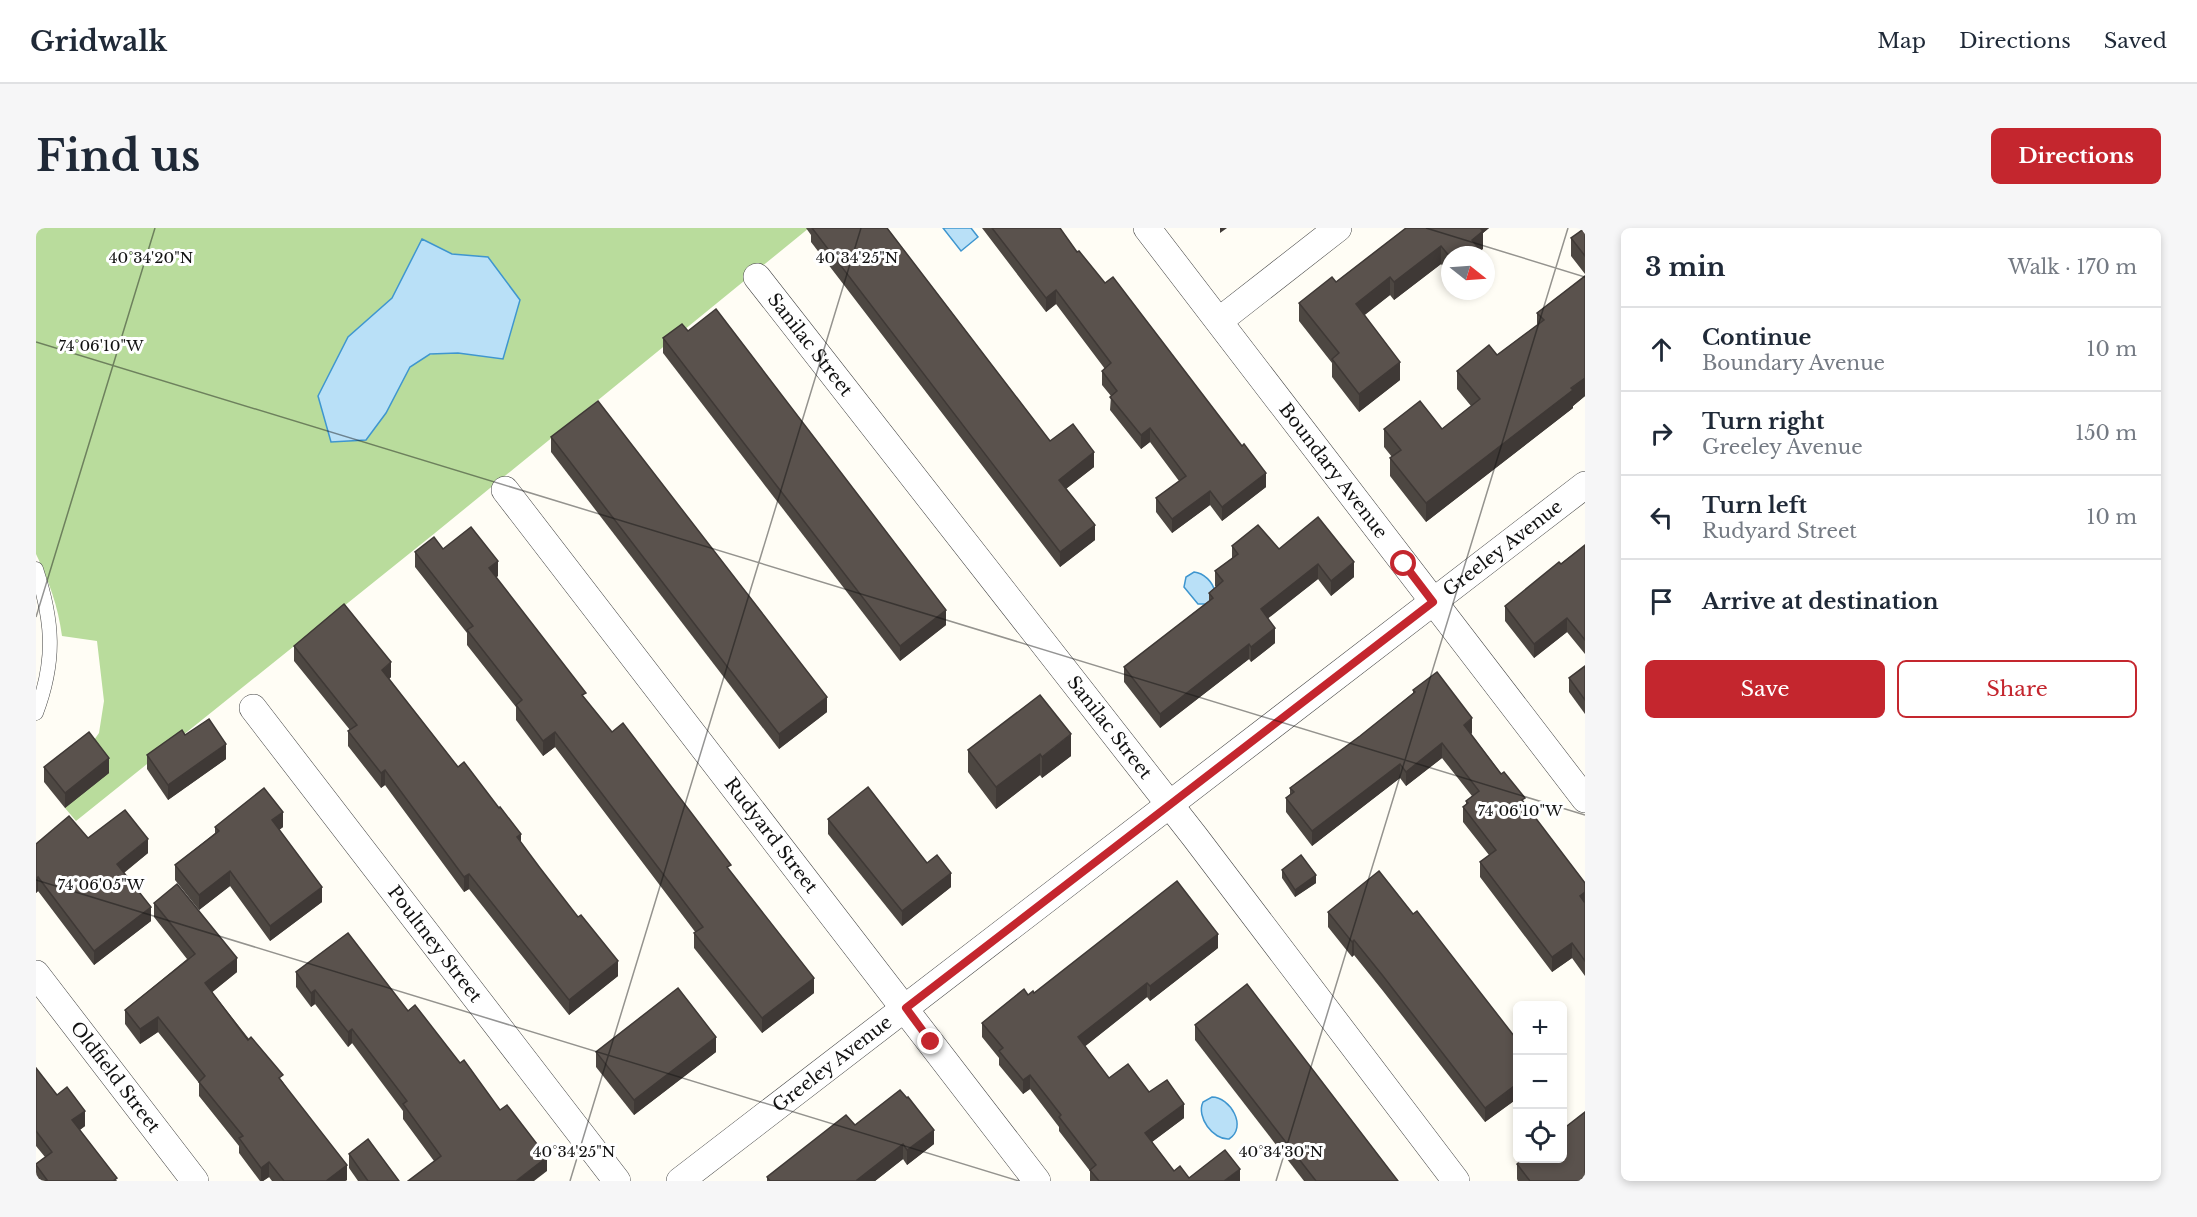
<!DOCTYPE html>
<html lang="en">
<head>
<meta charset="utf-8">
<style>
  :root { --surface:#fff; --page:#f6f6f7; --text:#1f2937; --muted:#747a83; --line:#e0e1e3; --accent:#c4262e }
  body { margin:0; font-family:"Libre Baskerville",serif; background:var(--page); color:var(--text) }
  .controls { position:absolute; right:18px; bottom:18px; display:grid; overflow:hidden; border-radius:9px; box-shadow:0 3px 9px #0003 }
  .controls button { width:54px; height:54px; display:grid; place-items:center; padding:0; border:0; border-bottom:2px solid var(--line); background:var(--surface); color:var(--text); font:30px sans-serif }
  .compass { position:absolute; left:1405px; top:18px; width:54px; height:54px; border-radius:50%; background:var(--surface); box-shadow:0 3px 9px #0003; rotate:107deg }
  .stop { position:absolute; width:18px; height:18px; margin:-14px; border:4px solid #c4262e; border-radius:50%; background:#fff }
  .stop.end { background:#c4262e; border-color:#fff; box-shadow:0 2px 6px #0008 }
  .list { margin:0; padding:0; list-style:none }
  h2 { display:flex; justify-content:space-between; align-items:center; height:78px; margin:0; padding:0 24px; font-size:26px }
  h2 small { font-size:20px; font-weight:400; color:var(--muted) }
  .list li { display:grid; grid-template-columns:39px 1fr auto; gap:18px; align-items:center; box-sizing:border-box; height:84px; padding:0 24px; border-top:2px solid var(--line) }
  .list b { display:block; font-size:22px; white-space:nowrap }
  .list p { margin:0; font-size:20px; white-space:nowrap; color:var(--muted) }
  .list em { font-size:20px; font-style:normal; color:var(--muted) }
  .actions { display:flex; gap:12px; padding:18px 24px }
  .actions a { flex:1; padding:14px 0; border:2px solid var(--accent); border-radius:9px; text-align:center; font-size:21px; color:var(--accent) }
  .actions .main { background:var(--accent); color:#fff }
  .icon { flex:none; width:33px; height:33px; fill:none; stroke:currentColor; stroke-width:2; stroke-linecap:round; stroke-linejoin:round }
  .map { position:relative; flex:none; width:1549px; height:953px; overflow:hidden; border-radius:9px }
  header { display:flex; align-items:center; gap:36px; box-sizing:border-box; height:84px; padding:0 30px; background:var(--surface); border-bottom:2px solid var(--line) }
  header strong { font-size:28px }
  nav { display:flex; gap:33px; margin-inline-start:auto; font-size:21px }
  .intro { display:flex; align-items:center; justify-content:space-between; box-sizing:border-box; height:144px; padding:0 36px }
  h1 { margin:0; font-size:42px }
  .button { padding:15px 27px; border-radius:9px; background:var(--accent); color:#fff; font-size:21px; font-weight:700 }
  main { display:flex; gap:36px; padding:0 36px }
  aside { flex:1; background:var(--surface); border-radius:9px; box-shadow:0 3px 9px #0003 }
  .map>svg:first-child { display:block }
</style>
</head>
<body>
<header>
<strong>Gridwalk</strong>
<nav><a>Map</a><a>Directions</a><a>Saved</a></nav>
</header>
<div class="intro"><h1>Find us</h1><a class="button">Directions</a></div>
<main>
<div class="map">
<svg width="1549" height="953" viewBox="0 0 1549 953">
  <rect width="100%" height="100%" fill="#fffdf5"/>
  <!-- forest -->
  <path fill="#b9dc9c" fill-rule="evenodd" d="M0,0H773L399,305L40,593L29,580L53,519L63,505L68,473L61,413L26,408C22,378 13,353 0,326ZM386,11L416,26L452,29L467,131C439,127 394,114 374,140C364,153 357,171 350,185L312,109L356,70Z"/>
  <!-- water -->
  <g fill="#b9e0f7" stroke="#3f96cf" stroke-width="1.5">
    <path d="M907,0H935L942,9L925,23Z"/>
    <path d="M386,11L416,26L452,29L484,72L467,131L422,125L394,126L374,139L350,185L330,212L295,214L282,168L312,109L356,70Z"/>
    <path d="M1158,344C1168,345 1177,354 1179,364L1172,376H1162L1148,359L1150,349Z"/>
    <path d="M1176,869C1194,869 1212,899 1193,911C1177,912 1160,889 1167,874Z"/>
  </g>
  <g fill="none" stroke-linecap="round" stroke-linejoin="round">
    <defs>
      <path id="lane" d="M0,341C17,393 20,432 0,485"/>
      <g id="street">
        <path id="s1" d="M1111,0L1549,571"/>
        <path id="s2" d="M721,49L1159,609L1420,953"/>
        <path d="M1183,93L1302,0"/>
        <path id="s3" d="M469,262L1001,953"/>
        <path id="s4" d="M217,480L581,953"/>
        <path id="s5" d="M0,746L159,953"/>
        <path id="s6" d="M644,953L1549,257"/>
      </g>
    </defs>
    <!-- lane casing -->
    <use href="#lane" stroke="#444" stroke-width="15"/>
    <!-- street casing -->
    <use href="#street" stroke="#444" stroke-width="28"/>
    <!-- lane -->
    <use href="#lane" stroke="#fff" stroke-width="14"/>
    <!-- street -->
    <use href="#street" stroke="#fff" stroke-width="27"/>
  </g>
  <!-- wall -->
  <g fill="#4d4742">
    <path d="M770,0H851L1014,213L1058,239L1030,261L1059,312L1024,339L775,14V7Z"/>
    <path d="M946,0H1024L1041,24L1230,259L1186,293L1174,277L1136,305L1120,284V270L1143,253L1114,214L1105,221L1074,182L1075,168L1066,157V143L1069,141L1020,76L1010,84Z"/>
    <path d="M1370,0H1453L1447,5V21L1414,27V48L1405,36L1358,72L1354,67L1328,87L1364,152L1323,184L1296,149V135L1263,93V75L1300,54Z"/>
    <path d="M1544,0H1549V46L1535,28V10L1546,2Z"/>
    <path d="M1549,48V168L1537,178V180L1390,294L1354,248V230L1356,229L1348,219V201H1406L1435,178L1421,161V143L1461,127L1501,97V85Z"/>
    <path d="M652,103L910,397L864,433L627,125V110Z"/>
    <path d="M515,209L791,484L743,521L515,224Z"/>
    <path d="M1549,317V426L1531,404L1498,430L1469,393V378Z"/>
    <path d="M1196,318L1243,321L1318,349L1295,368L1282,351L1232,390L1239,415L1215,434L1213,431L1124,500L1088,454V439L1173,373V365L1180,359L1179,358V343L1196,330Z"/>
    <path d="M407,321L462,348L460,349L550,472L576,504L695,644L778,765L726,805L658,720V705H660L519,519L507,528L480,492V479L431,417V405L379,339V324Z"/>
    <path d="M258,418L355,449L353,451L422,539L485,615L582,748L533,787L433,661L428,664L349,557L345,560L312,518V503L314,502L258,433Z"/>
    <path d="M1549,438V486L1533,464V450Z"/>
    <path d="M1377,462L1436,505L1435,506L1549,655V748L1536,730L1516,744L1444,649V634L1453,627L1427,594V579L1430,576V573L1436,568L1406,530L1370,558L1364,550L1276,618L1250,584V570L1254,566V560L1324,508L1377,465Z"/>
    <path d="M149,507L190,531L132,572L111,541V527Z"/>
    <path d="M932,522L1035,528L1006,550L1004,547L960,581L932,544Z"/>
    <path d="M8,539L73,545L29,580L8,554Z"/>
    <path d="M792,591L891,635L915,659L866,698L792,606Z"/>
    <path d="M179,599H247L243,602L286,674L234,713L194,658L163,682L139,652V637L179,605Z"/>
    <path d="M52,610L112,625L88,645L115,693L58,737L2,663L0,665V616Z"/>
    <path d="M1246,642L1280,655L1259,669L1246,650Z"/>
    <path d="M118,675L201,744L176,764L247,854L311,952L309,953H236L233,949L227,953H224L203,925V918L163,868V855L122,804L104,816L89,796V782L151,731L118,689Z"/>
    <path d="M1292,684L1377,686L1482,813V870L1449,894L1347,763L1318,727L1316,729L1292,699Z"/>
    <path d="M1182,720L1114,773L1111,769L1049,818L1073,850L1113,864L1148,890L1116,914L1138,943L1153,950L1204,953H1054V943L1023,903V899L994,861L987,866L963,837V830L946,809V795L992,767L998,765Z"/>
    <path d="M260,744L372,783L424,835L464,882L511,943L398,933L367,891V883L316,815L312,819L279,776L275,779L260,759Z"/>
    <path d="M1159,797L1362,953H1268L1159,812Z"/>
    <path d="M560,824H680L598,887L560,839Z"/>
    <path d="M0,840L21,867L49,898L44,902L81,953H1L0,952V936L9,929L0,918Z"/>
    <path d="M819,897L898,916L871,937L867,931L839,953H731V949Z"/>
    <path d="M313,926L363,953H322L313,940Z"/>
    <path d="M1481,936L1549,953H1482L1481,951Z"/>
  </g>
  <!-- shaded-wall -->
  <g fill="#3f3936">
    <path d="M1184,0H1191L1184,5Z"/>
    <path d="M1439,0H1453L1447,5V21L1439,27L1436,12Z"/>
    <path d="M1405,18V36L1358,72V54Z"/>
    <path d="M1354,49V67L1320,94V76Z"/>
    <path d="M1020,62V76L1010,84V70Z"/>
    <path d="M1364,134V152L1323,184V166Z"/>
    <path d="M1549,150V168L1537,178V180L1390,294V275Z"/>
    <path d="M1114,200V214L1105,221V207Z"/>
    <path d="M1058,224V239L1023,266V252Z"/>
    <path d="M1230,245V259L1186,293V279Z"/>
    <path d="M1174,263V277L1136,305V291Z"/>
    <path d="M1059,297V312L1024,339V324Z"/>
    <path d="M462,333V348L453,355V340Z"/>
    <path d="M1318,334V349L1295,368V353Z"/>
    <path d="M1282,336V351L1225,396V381Z"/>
    <path d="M910,382V397L864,433V418Z"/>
    <path d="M1531,390V404L1498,430V416Z"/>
    <path d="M1239,400V415L1215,434V419Z"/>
    <path d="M1213,416V431L1124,500V486Z"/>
    <path d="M355,434V449L346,457V442Z"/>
    <path d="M791,469V484L743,521V506Z"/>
    <path d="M1436,490V505L1428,512V497Z"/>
    <path d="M519,504V519L507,528V513Z"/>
    <path d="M1035,506V528L1006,550V529Z"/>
    <path d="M1406,515V530L1370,558V544Z"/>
    <path d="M190,516V531L132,572V557Z"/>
    <path d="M1004,526V547L960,581V559Z"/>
    <path d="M73,530V545L29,580V565Z"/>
    <path d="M1364,536V550L1276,618V603Z"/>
    <path d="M349,542V557L345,560V545Z"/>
    <path d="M247,584V599L236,607V592Z"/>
    <path d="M485,606V621L481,609Z"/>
    <path d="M112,611V625L81,650V636Z"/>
    <path d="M194,643V658L163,682V667Z"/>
    <path d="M915,645V659L866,698V683Z"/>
    <path d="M433,646V661L428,664V649Z"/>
    <path d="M1280,647V655L1259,669V662Z"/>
    <path d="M2,649V663L0,665V651Z"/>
    <path d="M286,659V674L234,713V698Z"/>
    <path d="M1549,664V679L1544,668Z"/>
    <path d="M115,679V693L58,737V723Z"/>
    <path d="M1182,706V720L1114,773V758Z"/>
    <path d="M1318,712V727L1316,729V714Z"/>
    <path d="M1536,715V730L1516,744V729Z"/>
    <path d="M201,730V744L169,770V755Z"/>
    <path d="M582,733V748L533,787V772Z"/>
    <path d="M778,750V765L726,805V790Z"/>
    <path d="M1111,755V769L1042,824V809Z"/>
    <path d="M279,762V776L275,779V765Z"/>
    <path d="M122,789V804L104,816V801Z"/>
    <path d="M316,801V815L312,819V804Z"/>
    <path d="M680,809V824L598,887V872Z"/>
    <path d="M994,847V861L987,866V852Z"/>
    <path d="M1482,855V870L1449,894V880Z"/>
    <path d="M1148,876V890L1109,919V905Z"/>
    <path d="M49,883V898L36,907V892Z"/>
    <path d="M898,902V916L871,937V922Z"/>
    <path d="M867,916V931L839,953H821V952Z"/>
    <path d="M511,929V943L498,953H480Z"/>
    <path d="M233,934V949L227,953H225V940Z"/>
    <path d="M311,937V952L309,953H290Z"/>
    <path d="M1204,941V953H1188Z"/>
  </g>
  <!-- building -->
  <g fill="#5a524d" stroke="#3f3936" stroke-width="1.5">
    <path d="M776,0H851L1014,213L1037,196L1058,224L1023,252L1059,297L1024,324Z"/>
    <path d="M956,0H1024L1041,24L1043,23L1069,55L1077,49L1206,218L1208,216L1230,245L1186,279L1174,263L1136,291L1120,270L1150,248L1114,200L1105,207L1074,169L1081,163L1066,143L1075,135L1020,62L1010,70Z"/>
    <path d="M1370,0H1444L1447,3L1436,12L1448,27H1414V29L1405,18L1358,54L1354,49L1320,76L1364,134L1323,166L1296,131L1303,125L1263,75L1296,49L1300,54Z"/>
    <path d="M1549,0V28L1535,10Z"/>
    <path d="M1549,48V150L1535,160L1537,162L1390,275L1354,230L1365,222L1348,201L1384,173L1406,201L1444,171L1421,143L1453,117L1461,127L1508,92L1501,85Z"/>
    <path d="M680,81L910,382L864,418L627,110L646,96L652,103Z"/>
    <path d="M562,173L791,469L743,506L515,209Z"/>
    <path d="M1282,289L1318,334L1295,353L1282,336L1225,381L1239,400L1215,419L1213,416L1124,486L1088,439L1177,370L1173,365L1187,353L1179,343L1202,326L1196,318L1222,297L1243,321Z"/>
    <path d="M435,299L462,333L453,340L550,465L546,467L576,504L587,495L695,637L691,639L778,750L726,790L658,705L667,699L624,642L519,504L507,513L480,477L486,472L431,402L437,398L379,324L398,309L407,321Z"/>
    <path d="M1549,317V412L1531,390L1498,416L1469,378L1523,334L1525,336Z"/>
    <path d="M308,376L355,434L346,442L422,539L428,534L463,580L464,579L485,606L481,609L504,640L542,689L545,687L582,733L533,772L433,646L428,649L349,542L345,545L312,503L321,497L258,418Z"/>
    <path d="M1549,438V472L1533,450Z"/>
    <path d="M1401,444L1436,490L1428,497L1465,546L1468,544L1489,570L1486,572L1549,655V664L1544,668L1549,675V733L1536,715L1516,729L1444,634L1460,622L1427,579L1432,575L1430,573L1443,563L1406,515L1370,544L1364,536L1276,603L1250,570L1258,564L1254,560L1324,508L1379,464L1377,462Z"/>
    <path d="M1004,467L1035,506L1006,529L1004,526L960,559L932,522Z"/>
    <path d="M173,491L190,516L132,557L111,527L146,502L149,507Z"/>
    <path d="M53,504L73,530L29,565L8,539Z"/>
    <path d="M832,559L891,635L901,627L915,645L866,683L792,591Z"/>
    <path d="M228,560L247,584L236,592L286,659L234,698L194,643L163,667L139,637L183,603L179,599Z"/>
    <path d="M89,582L112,611L81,636L115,679L58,723L2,649L0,651V616L33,588L52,610Z"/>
    <path d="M1265,627L1280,647L1259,662L1246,642Z"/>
    <path d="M1343,643L1377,686L1381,683L1482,813V855L1449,880L1347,748L1318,712L1316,714L1292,684Z"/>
    <path d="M1141,653L1182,706L1114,758L1111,755L1042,809L1073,850L1092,836L1113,864L1131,852L1148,876L1109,905L1138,943L1144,938L1153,950L1189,922L1204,941L1188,953H1063L1054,942L1060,937L1023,889L1025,887L994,847L987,852L963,823L967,820L946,795L988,761L992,767L997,763L998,765Z"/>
    <path d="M141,656L201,730L169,755L212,812L215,809L247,847L243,850L311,937L290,953H248L233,934L225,940L203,910L207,908L163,854L169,848L122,789L104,801L89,782L159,726L118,675Z"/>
    <path d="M312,705L372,783L379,777L424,835L428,832L464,882L471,877L511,929L480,953H372L405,928L367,876L371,873L316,801L312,804L279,762L275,765L260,744Z"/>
    <path d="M1211,756L1362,953H1280L1159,797Z"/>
    <path d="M642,760L680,809L598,872L560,824Z"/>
    <path d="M0,840L21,867L31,859L49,883L36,892L81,950L77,953H10L11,952L0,937V936L16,924L0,903Z"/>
    <path d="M864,862L871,870L872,869L898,902L871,922L867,916L821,952L822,953H734L731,949L810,887L819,897Z"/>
    <path d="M1549,884V953H1494L1481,936L1488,930H1527V901Z"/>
    <path d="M332,911L363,953H332L313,926Z"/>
  </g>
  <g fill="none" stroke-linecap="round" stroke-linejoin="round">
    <!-- route -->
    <path stroke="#c4262e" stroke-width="8" d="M895,814L870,780L1397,374L1368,336"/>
  </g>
  <!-- ticks -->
  <path fill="none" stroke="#111" stroke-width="1.5" stroke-opacity="0.45" d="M1390,0L1549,49M0,114L1549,587M0,389L119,0M0,652L983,953M534,953L825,0M1240,953L1532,0"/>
  <g text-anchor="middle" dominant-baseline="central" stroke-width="6" stroke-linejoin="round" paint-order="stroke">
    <!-- street labels -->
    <g font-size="18" fill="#111" stroke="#fff">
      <text stroke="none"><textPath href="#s2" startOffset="86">Sanilac Street</textPath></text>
      <text stroke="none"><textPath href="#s1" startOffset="306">Boundary Avenue</textPath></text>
      <text stroke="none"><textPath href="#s6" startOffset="1038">Greeley Avenue</textPath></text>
      <text stroke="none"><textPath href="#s2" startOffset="572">Sanilac Street</textPath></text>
      <text stroke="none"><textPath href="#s3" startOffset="436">Rudyard Street</textPath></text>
      <text stroke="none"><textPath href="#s4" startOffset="298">Poultney Street</textPath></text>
      <text stroke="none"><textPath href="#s6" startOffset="192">Greeley Avenue</textPath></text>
      <text stroke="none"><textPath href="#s5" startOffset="130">Oldfield Street</textPath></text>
    </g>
  </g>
  <g font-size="15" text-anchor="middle" fill="#111" stroke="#fff" stroke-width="6" stroke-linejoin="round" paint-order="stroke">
    <text x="115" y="35">40°34'20"N</text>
    <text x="821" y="35">40°34'25"N</text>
    <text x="65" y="123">74°06'10"W</text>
    <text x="1484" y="588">74°06'10"W</text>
    <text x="65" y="662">74°06'05"W</text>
    <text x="538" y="929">40°34'25"N</text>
    <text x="1245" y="929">40°34'30"N</text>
  </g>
</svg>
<div class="controls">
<button>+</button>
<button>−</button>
<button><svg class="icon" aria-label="locate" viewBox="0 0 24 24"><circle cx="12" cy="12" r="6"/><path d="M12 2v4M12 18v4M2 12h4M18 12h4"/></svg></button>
</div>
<svg class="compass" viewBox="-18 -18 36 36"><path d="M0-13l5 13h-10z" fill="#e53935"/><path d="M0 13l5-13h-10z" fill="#747a83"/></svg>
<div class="stop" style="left:1368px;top:336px"></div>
<div class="stop end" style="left:895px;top:814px"></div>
</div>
<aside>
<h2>3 min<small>Walk · 170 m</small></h2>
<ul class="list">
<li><svg class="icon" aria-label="ahead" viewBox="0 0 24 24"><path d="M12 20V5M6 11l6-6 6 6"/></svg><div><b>Continue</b><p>Boundary Avenue</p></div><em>10 m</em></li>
<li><svg class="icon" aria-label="right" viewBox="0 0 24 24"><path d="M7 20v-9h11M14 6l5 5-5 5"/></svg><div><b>Turn right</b><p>Greeley Avenue</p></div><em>150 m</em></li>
<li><svg class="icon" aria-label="left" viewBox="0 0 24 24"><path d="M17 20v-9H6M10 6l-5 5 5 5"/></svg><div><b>Turn left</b><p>Rudyard Street</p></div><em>10 m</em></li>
<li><svg class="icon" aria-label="arrive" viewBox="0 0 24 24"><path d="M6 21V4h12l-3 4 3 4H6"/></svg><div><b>Arrive at destination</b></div></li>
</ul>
<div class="actions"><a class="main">Save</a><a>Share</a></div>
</aside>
</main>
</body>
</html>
